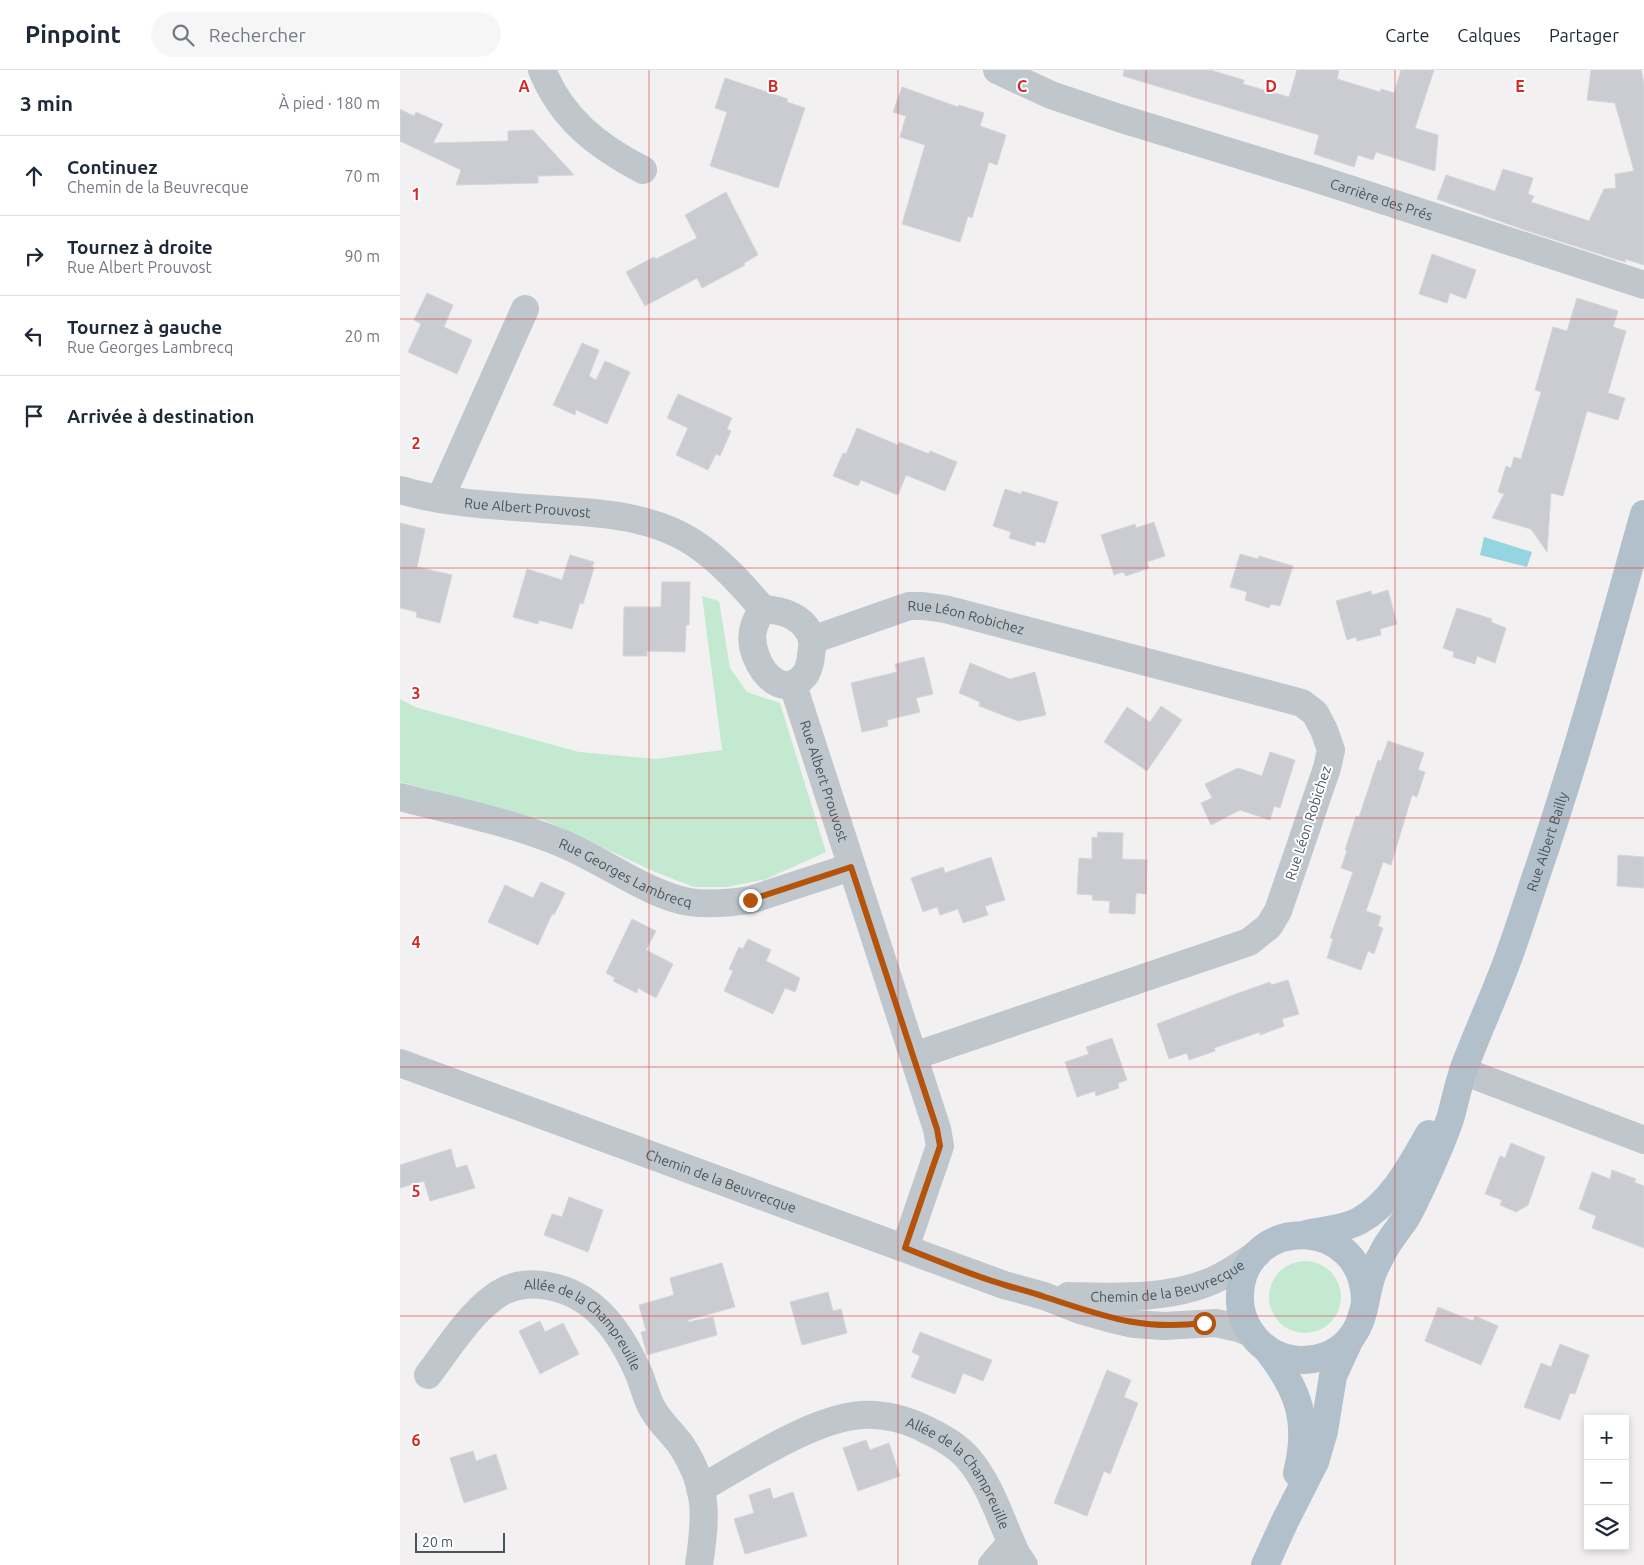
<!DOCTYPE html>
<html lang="fr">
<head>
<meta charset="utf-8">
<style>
  :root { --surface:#fff; --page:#f6f6f7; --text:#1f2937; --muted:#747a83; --line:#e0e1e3 }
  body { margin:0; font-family:Ubuntu,sans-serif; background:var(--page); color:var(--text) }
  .controls { position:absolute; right:15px; bottom:15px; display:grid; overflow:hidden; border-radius:0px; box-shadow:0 2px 8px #0003 }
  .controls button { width:45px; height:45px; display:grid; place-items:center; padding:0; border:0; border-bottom:1px solid var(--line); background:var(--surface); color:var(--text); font:25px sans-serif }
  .scale { position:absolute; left:15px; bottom:12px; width:90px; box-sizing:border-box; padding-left:5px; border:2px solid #49535b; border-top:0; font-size:14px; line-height:18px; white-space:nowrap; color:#49535b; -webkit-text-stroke:4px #fff; paint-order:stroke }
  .stop { position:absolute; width:15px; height:15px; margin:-11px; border:4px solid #b45309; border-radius:50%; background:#fff }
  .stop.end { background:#b45309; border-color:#fff; box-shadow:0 1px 5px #0008 }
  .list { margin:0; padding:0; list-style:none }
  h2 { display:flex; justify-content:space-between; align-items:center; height:65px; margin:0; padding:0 20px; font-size:21px }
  h2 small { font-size:16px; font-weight:400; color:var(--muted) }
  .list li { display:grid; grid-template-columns:32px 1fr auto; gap:15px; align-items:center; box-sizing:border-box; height:80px; padding:0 20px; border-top:1px solid var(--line) }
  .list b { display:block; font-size:19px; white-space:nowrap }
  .list p { margin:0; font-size:16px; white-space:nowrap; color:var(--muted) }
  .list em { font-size:16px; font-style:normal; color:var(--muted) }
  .icon { flex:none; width:28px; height:28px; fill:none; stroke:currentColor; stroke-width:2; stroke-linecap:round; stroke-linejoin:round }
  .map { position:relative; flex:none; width:1244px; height:1495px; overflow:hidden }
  header { display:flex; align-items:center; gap:30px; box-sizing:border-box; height:70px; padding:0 25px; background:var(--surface); border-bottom:1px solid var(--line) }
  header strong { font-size:24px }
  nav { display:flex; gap:28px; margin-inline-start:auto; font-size:18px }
  .search { width:350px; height:45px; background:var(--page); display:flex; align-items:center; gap:12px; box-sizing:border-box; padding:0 18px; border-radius:28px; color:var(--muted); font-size:19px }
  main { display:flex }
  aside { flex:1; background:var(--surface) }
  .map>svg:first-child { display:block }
</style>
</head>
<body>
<header>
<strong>Pinpoint</strong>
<div class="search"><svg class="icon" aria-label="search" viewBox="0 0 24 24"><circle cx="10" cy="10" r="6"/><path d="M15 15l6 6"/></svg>Rechercher</div>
<nav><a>Carte</a><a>Calques</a><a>Partager</a></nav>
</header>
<main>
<aside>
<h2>3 min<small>À pied · 180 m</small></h2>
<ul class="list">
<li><svg class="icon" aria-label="ahead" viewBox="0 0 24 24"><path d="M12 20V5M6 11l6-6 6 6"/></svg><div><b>Continuez</b><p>Chemin de la Beuvrecque</p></div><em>70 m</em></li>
<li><svg class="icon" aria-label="right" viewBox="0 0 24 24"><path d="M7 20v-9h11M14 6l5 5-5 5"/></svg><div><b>Tournez à droite</b><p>Rue Albert Prouvost</p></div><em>90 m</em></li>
<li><svg class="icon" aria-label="left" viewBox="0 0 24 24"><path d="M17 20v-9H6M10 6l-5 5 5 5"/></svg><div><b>Tournez à gauche</b><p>Rue Georges Lambrecq</p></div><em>20 m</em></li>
<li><svg class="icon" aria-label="arrive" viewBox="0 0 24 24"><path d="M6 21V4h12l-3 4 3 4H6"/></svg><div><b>Arrivée à destination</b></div></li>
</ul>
</aside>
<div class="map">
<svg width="1244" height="1495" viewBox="0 0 1244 1495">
  <rect width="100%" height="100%" fill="#f2f0f0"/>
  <!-- green -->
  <g fill="#c3ead1">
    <path d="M302,526L319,531L330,598L347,622L380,633L426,782L366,809L327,817H294L253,801L146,751L0,712V629L15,637L179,682L256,689L322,680Z"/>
    <circle cx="905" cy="1227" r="36"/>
  </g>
  <!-- water -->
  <path fill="#95d5e2" d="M1084,467L1132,482L1127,497L1080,485Z"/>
  <!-- building -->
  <g fill="#caccd1" stroke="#d4d6da">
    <path d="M724,0H810L844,10L843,14L889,27L897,0H939L937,9L980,22L981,19L994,23L1001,0H1034L1015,58L1038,65L1035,101L976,82L973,90L958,85L954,97L914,84L919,65L723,6Z"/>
    <path d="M1191,0H1241L1244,14V195L1225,189L1226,192L1215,189L1125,160L1037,129L1046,105L1095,121L1103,99L1133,108L1128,124L1134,126L1131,132L1189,151L1204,119L1216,118L1215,104L1234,101L1215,33L1187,30Z"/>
    <path d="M325,8L388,29L387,32L405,38L378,118L310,96L327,42L315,38Z"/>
    <path d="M502,17L558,37L559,35L584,43L580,56L606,65L597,95L589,92L572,148L568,146L560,172L502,154L525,75L500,67L506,46L493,42Z"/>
    <path d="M0,39L14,46L16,42L43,54L33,73L108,71V61L133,60L174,105L138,106V113L56,115L61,100L0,71Z"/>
    <path d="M326,122L358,185L344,193L345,195L302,218L297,208L245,236L226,202L254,187L256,189L297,168L285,145Z"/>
    <path d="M1032,184L1076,200L1066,229L1050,223L1047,233L1019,224Z"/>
    <path d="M27,223L53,235L44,257L72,270L57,304L8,282L21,254L14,250Z"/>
    <path d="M1177,228L1218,241L1213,257L1226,261L1208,323L1225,328L1218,350L1187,341L1163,426L1151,423L1147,482L1131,459L1092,448L1104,424L1098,422L1106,396L1111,398L1114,387L1121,389L1141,322L1135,320L1153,257L1167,261Z"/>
    <path d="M182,273L199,280L189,306L196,310L205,291L230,302L207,354L176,340L175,345L153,335Z"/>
    <path d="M278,324L332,348L327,359L331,361L320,386L316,384L308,400L276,385L288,358L267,348Z"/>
    <path d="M457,358L498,375L499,372L529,384L530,381L557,392L545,421L506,405L498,425L461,410L458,416L433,406L443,383L446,384Z"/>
    <path d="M605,419L621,424L622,421L658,432L645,473L636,471L635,476L609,468L611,462L593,456Z"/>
    <path d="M754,452L765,486L747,492L749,498L726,506L723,502L714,505L701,465L735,454L736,458Z"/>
    <path d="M0,453L25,459L17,497L52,505L40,553L16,547L17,542L0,538Z"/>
    <path d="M840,484L858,489L859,486L893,496L880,536L871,534L869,538L845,530L847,522L830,517Z"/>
    <path d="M170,485L194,492L192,497L194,498L183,534L180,533L172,559L139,550L138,554L113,547L127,499L162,510Z"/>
    <path d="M262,512H290L289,555H286L285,582L247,581V586H223L224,537H261Z"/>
    <path d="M988,520L997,554L980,559L981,565L957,571L956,567L947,570L936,531L971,521L972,525Z"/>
    <path d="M1057,538L1092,549L1091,552L1106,558L1095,593L1077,586L1075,594L1053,587L1054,582L1043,578Z"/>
    <path d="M524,587L533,624L516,628L520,642L487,650L488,656L462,662L451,613L497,602L495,594Z"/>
    <path d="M570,593L610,609L635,602L646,645L618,651L579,636L580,632L559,623Z"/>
    <path d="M761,636L782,650L747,701L704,672L727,637L750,652Z"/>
    <path d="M988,671L1024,683L1018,700L1025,702L1017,727L1012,725L991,795L983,792L966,841L981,846L978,856L983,858L974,884L968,881L961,900L927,888L933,869L930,868L953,802L941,798L947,781L945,780L956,746L959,747L978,690L981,691Z"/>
    <path d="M870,682L895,690L880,738L874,736L870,750L840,740L811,755L801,733L812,728L805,714L838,698L862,706Z"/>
    <path d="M698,762L723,763L722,789L747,790L746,824L736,823L735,844L709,843L710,831L692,830L693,825L677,824L679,788L692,789V767L697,768Z"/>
    <path d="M1218,785L1244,787V818L1217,816Z"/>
    <path d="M591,787L605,830L585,836L588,845L563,853L558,839L540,845L537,837L523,842L511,808L543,797L545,803Z"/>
    <path d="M141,812L165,823L154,845L152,844L138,875L88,852L105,815L133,828Z"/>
    <path d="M232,849L256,861L246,880L273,894L256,928L238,918L237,923L213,911L215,908L206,903Z"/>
    <path d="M348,869L371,880L366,891L400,908L395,922L385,918L373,944L324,921L333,901L329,899L339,877L343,879Z"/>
    <path d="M888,910L899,944L882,949L884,956L860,965V962L814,978L815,981L789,990L787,983L769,989L757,954L836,924L870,912L871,915Z"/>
    <path d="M712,968L727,1010L718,1013L719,1018L696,1026L695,1021L677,1027L665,992L689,984L686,977Z"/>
    <path d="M1111,1073L1145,1087L1128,1135L1116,1142L1100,1135L1102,1130L1085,1124L1100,1086L1105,1088Z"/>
    <path d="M51,1079L56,1098L67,1095L75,1118L30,1131L24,1111L0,1118V1095Z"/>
    <path d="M1212,1100L1236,1109L1234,1112L1244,1116V1178L1192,1158L1196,1146L1179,1139L1192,1102L1210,1109Z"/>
    <path d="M169,1127L203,1140L188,1182L144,1165L152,1144L162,1147Z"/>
    <path d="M322,1193L335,1237L288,1250V1252L313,1247L317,1265L247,1285L241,1262L246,1261L239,1235L274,1225L270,1208Z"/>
    <path d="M428,1222L433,1241L441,1239L447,1263L402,1275L390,1232Z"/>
    <path d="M1038,1237L1073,1251L1075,1246L1098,1256L1081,1295L1025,1271Z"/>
    <path d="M140,1251L145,1262L163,1253L179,1284L140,1304L119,1261Z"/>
    <path d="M520,1262L592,1290L583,1311L563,1303L555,1324L511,1307L520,1286L512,1282Z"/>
    <path d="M1160,1274L1189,1285L1175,1324L1170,1323L1160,1350L1124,1337L1141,1293L1151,1297Z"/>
    <path d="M707,1300L731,1310L724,1327L738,1333L710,1404L704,1401L687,1446L654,1433Z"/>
    <path d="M466,1370L470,1380L489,1373L500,1406L458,1421L443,1378Z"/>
    <path d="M73,1381L76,1391L96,1384L107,1419L64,1433L50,1388Z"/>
    <path d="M370,1418L373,1429L393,1422L407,1466L345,1484L334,1449L354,1443L349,1425Z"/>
  </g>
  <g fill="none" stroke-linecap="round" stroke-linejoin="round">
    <!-- minor -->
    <g stroke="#bfc7cd" stroke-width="28">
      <path d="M142,0C162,49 197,76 243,100"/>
      <path id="s1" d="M597,0L651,25L719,48L918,109L1244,215"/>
      <path id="s2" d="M0,420C54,436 114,436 170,441C213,444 257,449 294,473C321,491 342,515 363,539"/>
      <path d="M40,429L125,239"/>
      <path d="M363,539C383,540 405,547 412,569C413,574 412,580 411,585C411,591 408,602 404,606C385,628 363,606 356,586C349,569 352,554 363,539Z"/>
      <path id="s3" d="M412,570L509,536H523L545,539L902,633L915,643L924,660L931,680L927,698L878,841L869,856L849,872L514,986"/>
      <path id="s4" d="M393,615L537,1059L540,1076L505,1178"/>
      <path id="s5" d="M0,727C54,741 110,752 161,773C201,789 248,825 289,832C309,835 330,833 350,830L451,797"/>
      <path id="s6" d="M0,993L604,1215L644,1226L680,1240L712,1249L734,1254L764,1256L816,1253L838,1258L851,1263"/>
      <path d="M1063,1001L1244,1070"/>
      <path id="s7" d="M668,1226C716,1227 769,1230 814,1210C830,1203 843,1193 857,1184"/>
      <path id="s8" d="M28,1305C48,1279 67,1247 94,1227C110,1215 128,1212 148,1216C195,1224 221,1263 239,1304C243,1314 246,1326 251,1336C258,1351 271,1361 281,1375C309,1417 306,1448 299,1495"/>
      <path id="s9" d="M300,1419C344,1394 411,1349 461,1345C483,1343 508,1350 527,1360C542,1367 556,1375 567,1387C592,1416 601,1452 617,1485L624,1495"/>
      <path d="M592,1495L611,1473"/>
    </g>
    <!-- major -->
    <g stroke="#b2c0cb" stroke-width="28">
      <path d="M907,1164C924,1160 944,1159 959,1151C992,1133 1011,1095 1029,1064"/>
      <path id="s10" d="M965,1233C966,1145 845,1144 840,1223C839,1237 843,1252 852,1264C874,1296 923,1299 949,1270C964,1253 964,1233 970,1212C972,1202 977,1193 982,1184C988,1171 998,1160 1006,1148C1014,1134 1021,1118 1028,1103C1036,1085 1045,1065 1051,1046C1055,1030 1059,1013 1064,998C1077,963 1093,929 1106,894C1117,865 1126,836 1136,806C1177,687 1210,565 1244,444"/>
      <path d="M866,1278C899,1320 910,1351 897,1403"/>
      <path d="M865,1495L885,1451L915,1392L924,1361L933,1306L950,1269"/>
    </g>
  </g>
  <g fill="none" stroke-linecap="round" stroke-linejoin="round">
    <!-- route -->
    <path stroke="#b45309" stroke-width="6" d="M350,830L451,797L537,1059L540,1076L505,1178C538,1191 571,1205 605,1215C618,1219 632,1222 645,1227C704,1246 740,1261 804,1253"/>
  </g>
  <!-- grid -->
  <path fill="none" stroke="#d62828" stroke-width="1" stroke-opacity="0.55" d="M249,0V1495M498,0V1495M746,0V1495M995,0V1495M0,249H1244M0,498H1244M0,748H1244M0,997H1244M0,1246H1244"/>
  <g text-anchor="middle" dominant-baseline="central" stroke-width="4" stroke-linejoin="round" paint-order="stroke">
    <!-- street labels -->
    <g font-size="14" fill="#49535b" stroke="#fff">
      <text stroke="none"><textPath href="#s1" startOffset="406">Carrière des Prés</textPath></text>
      <text stroke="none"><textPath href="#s2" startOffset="129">Rue Albert Prouvost</textPath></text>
      <text stroke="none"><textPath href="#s3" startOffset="161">Rue Léon Robichez</textPath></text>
      <text stroke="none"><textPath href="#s4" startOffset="101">Rue Albert Prouvost</textPath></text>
      <text transform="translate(908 753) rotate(-72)">Rue Léon Robichez</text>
      <text stroke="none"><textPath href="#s10" startOffset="891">Rue Albert Bailly</textPath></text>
      <text stroke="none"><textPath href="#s5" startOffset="239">Rue Georges Lambrecq</textPath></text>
      <text stroke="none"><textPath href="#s6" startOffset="342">Chemin de la Beuvrecque</textPath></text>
      <text stroke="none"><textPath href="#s7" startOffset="102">Chemin de la Beuvrecque</textPath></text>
      <text stroke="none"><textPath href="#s8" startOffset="211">Allée de la Champreuille</textPath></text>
      <text stroke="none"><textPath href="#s9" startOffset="301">Allée de la Champreuille</textPath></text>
    </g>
  </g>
  <g font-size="16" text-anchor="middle" font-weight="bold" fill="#d62828" stroke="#fff" stroke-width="4" stroke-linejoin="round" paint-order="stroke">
    <text x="124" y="22">A</text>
    <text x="373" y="22">B</text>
    <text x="622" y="22">C</text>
    <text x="871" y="22">D</text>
    <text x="1120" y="22">E</text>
    <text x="16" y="130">1</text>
    <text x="16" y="379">2</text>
    <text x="16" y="629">3</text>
    <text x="16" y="878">4</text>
    <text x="16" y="1127">5</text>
    <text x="16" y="1376">6</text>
  </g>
</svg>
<div class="controls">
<button>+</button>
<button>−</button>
<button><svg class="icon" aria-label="layers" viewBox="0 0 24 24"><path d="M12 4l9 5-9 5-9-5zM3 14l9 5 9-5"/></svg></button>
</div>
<div class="scale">20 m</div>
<div class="stop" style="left:804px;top:1253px"></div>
<div class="stop end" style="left:350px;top:830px"></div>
</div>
</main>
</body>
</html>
